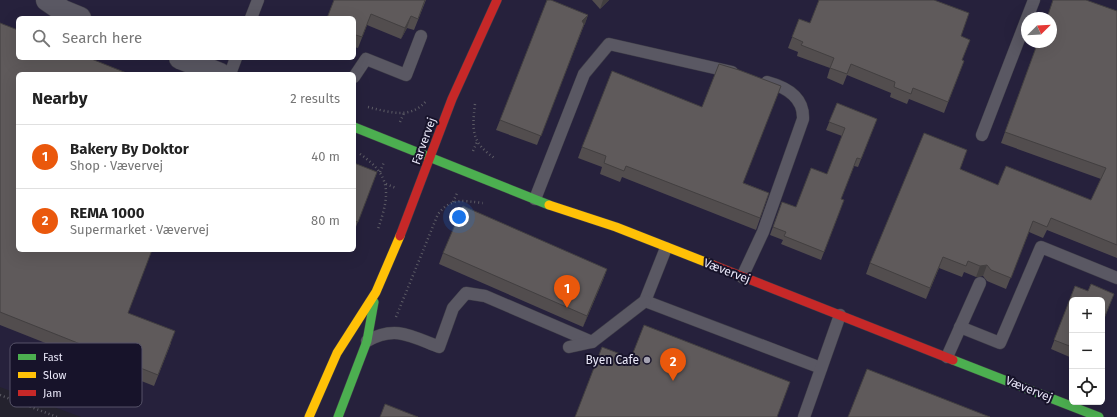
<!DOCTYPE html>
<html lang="en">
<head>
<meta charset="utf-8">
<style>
  :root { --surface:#fff; --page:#f6f6f6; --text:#222; --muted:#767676; --line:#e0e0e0; --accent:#ea580c }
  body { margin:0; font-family:"Fira Sans",sans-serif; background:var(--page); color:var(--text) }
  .controls { position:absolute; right:12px; bottom:12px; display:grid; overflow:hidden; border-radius:6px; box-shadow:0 4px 16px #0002 }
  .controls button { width:36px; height:36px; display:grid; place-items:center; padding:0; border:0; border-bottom:1px solid var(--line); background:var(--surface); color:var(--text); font:20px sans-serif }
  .compass { position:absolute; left:1021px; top:12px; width:36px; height:36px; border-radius:50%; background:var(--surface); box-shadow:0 4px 16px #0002; rotate:66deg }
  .you { position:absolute; left:459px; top:217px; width:14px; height:14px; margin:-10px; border:3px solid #fff; border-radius:50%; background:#1a73e8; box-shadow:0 0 0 6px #1a73e833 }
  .badge { display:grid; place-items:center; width:26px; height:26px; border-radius:50%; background:var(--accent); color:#fff; font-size:13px; font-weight:700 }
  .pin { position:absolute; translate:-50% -33px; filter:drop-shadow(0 1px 2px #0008) }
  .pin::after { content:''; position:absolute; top:21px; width:14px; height:12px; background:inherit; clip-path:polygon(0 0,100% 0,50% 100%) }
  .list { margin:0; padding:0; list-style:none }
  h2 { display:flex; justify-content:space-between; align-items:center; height:52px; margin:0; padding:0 16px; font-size:17px }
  h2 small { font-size:13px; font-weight:400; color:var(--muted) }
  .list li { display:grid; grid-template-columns:26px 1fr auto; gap:12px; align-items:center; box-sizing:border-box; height:64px; padding:0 16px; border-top:1px solid var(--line) }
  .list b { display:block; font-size:15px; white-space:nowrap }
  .list p { margin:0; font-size:13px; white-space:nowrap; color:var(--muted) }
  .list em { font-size:13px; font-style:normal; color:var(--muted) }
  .icon { flex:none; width:22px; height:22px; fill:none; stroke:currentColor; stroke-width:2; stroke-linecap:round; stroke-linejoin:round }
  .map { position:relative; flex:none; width:1117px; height:417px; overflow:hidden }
  .search { position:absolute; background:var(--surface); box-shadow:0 4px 16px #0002; left:16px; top:16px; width:340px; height:44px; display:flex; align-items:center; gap:10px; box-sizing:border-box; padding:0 14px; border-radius:6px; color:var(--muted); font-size:15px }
  .panel { position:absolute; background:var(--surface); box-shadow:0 4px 16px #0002; left:16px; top:72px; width:340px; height:180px; border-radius:6px }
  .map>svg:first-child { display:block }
</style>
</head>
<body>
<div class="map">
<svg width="1117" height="417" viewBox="0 0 1117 417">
  <rect width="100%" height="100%" fill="#24222e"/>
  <!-- built -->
  <path fill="#26213c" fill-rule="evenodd" d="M0,0H1117V417H81L0,387ZM18,18H354V58H18ZM1027,18H1051V42H1027ZM18,74H354V250H18ZM1072,300H1102V402H1072Z"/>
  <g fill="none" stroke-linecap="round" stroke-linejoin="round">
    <defs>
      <g id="lane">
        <path d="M251,18L258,0"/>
        <path d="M230,74L236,58"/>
        <path d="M354,77L366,59L406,75L421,36"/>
        <path d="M982,135L1034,0"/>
        <path d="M535,199L584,74L609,44L732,72"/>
        <path d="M666,248L645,301L821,368"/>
        <path d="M742,277L763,232L803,119C804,97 786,87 767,82"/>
        <path d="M960,327L1000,343L1041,247L1117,278"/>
        <path d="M367,341C395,325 411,336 439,347L453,308L466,293L485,296L592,342"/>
        <path d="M569,347L592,342L645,301"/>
        <path d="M947,357L980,283"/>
        <path d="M804,417L840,315"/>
      </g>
      <g id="street">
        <path d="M47,0L63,11L80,18"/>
        <path d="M180,58L220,74"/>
      </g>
      <g id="fast">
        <path d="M354,127L549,205"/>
        <path d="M953,360L1099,417"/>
        <path d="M338,417L367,341L374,302"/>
      </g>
      <g id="slow">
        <path d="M549,205L616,227L713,265"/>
        <path d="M309,417L337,353L376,292L400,236"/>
      </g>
      <g id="jam">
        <path d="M400,236L452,99L497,0"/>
        <path d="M713,265L953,360"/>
      </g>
    </defs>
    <!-- lane casing -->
    <use href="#lane" stroke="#3e3c47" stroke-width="13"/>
    <!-- street casing -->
    <use href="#street" stroke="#3e3c47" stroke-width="23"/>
    <!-- fast casing -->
    <use href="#fast" stroke="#3e3c47" stroke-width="10"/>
    <!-- slow casing -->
    <use href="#slow" stroke="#3e3c47" stroke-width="10"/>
    <!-- jam casing -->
    <use href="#jam" stroke="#3e3c47" stroke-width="10"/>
    <!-- path -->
    <g stroke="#5d5c65" stroke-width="2.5" stroke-dasharray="1 3" stroke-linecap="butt">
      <path d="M475,104C472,130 471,143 496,159"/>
      <path d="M368,107C389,112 411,120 427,100"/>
      <path d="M400,122L404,113"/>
      <path d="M473,151L477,142"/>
      <path d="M360,154C392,176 390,194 378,229"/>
      <path d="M380,172L384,162"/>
      <path d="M386,184L396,188"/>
      <path d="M453,202L458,191"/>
      <path d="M396,317L438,214C452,197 463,201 483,203"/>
      <path d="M0,395L57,417"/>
    </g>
    <!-- lane -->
    <use href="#lane" stroke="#5a5863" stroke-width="12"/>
    <!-- street -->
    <use href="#street" stroke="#5a5863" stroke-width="22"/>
    <!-- fast -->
    <use href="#fast" stroke="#4caf50" stroke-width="9"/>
    <!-- slow -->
    <use href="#slow" stroke="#ffc107" stroke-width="9"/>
    <!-- jam -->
    <use href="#jam" stroke="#c62828" stroke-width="9"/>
  </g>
  <!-- wall -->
  <g fill="#524d4e">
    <path d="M334,0H426L414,30L407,28L401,39L367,25L358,48L354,47V18Z"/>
    <path d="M592,0H609L600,9Z"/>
    <path d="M1117,11V258L1047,230L1043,238L1029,232L1006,289L987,281L983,276L976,277L964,272L962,277L939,268L926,299L866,274L870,263L963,161L960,169L998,185L1091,200L1101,179L1001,143L1038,42Z"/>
    <path d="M588,15L537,145L496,130L500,120Z"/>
    <path d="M799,19L810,23L961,36L962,60L964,61L944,113L909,99L907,104L890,97L891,93L847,75L843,85L827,78L830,68L797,56L798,52L788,48Z"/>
    <path d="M0,23L128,313L171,343L154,386L0,325Z"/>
    <path d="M837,103L877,119L858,167L854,166L841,199V208L821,260L781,244L783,240L770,235L782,202L796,207L827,174L842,136L826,130Z"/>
    <path d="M582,147L744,183L769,193L756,230L622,177L620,182L600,174L602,167L578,158Z"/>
    <path d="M354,163L377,172L354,232Z"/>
    <path d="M443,253L607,269L603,280L583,327L439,264Z"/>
    <path d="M1091,284L1114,294L1102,324V300H1072V358L1051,349L1075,286L1088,291Z"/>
  </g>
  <!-- shaded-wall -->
  <g fill="#423f40">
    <path d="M603,0H609L600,9Z"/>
    <path d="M588,15L585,24L578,31L582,21Z"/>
    <path d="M411,16L407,28L401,39L405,28Z"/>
    <path d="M943,257L939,268L926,299L930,288Z"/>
    <path d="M987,265L983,276L976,277L980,266Z"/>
    <path d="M607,269L603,280L583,327L587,316Z"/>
  </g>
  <!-- building -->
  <g fill="#5f5a5b" stroke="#423f40">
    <path d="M334,0H425L418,19L411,16L405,28L371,14L362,37L356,35L354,41V18H327Z"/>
    <path d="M547,0H551L588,15L582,21L584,24L541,136L500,120Z"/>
    <path d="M819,0H934L969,13L961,36L970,40L962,60L964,61L948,102L913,88L911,94L894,87L895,82L851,64L847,74L830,68L834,58L801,45L803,42L792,37L799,19L810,23Z"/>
    <path d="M1053,0H1086L1117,11V245L1051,218L1047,227L1033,221L1011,278L991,270L987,265L980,266L968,261L966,266L943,257L930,288L870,263L924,133L967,150L960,169L998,185L1006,166L1091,200L1106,168L1005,132L1038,42H1051V18H1047Z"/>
    <path d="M0,23L18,30V58H89L129,74H18V250H152L128,313L175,331L158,375L0,312Z"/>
    <path d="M719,64L739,70L781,86L743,183L769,193L760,218L626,166L624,171L604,163L606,156L582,147L612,71L702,107Z"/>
    <path d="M837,103L877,119L861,159L857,158L841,199L844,200L824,252L784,236L786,232L773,227L782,202L796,207L811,168L827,174L845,128L829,122Z"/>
    <path d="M354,163L377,172L358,222L354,221Z"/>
    <path d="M463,206L607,269L587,316L443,253Z"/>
    <path d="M1091,284L1114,294L1103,321L1102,320V300H1072V347L1054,340L1075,286L1088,291Z"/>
    <path d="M644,325L790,382L777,417H575L602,347L631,358Z"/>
    <path d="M867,369L990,417H848Z"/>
    <path d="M385,404L418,417H380Z"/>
  </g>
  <!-- markers -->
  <circle fill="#a4a2b1" stroke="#17132a" stroke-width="1.5" cx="647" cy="360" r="4"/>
  <g text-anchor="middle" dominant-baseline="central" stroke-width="4" stroke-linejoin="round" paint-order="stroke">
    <!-- street labels -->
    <g font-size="12" fill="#e9e7f8" stroke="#17132a">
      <text transform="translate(424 141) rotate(-70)">Farvervej</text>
      <text transform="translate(727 271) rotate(21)">Vævervej</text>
      <text transform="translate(1029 389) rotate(22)">Vævervej</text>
    </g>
    <!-- poi labels -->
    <g font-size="12" fill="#e9e7f8" stroke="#17132a" text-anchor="end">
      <text x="639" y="360">Byen Cafe</text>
    </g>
  </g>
  <!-- legend -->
  <rect x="10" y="343" width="132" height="64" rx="6" fill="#17132a" stroke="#565368" stroke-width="1"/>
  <rect x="18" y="354" width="18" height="6" fill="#4caf50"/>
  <rect x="18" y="372" width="18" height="6" fill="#ffc107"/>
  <rect x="18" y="390" width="18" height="6" fill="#c62828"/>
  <g font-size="11" fill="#e9e7f8">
    <text x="43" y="361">Fast</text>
    <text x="43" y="379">Slow</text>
    <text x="43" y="397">Jam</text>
  </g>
</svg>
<div class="controls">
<button>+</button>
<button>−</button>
<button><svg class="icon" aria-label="locate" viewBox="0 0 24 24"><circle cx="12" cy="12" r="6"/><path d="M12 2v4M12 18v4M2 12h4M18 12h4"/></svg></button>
</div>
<svg class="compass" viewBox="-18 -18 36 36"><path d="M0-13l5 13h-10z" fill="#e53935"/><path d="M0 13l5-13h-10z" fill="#767676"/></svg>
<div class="you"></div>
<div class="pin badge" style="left:567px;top:308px">1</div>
<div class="pin badge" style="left:673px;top:381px">2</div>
<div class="search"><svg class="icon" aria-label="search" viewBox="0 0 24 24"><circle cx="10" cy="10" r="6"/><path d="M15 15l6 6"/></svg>Search here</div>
<section class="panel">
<h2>Nearby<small>2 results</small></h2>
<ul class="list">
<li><span class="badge">1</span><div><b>Bakery By Doktor</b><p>Shop · Vævervej</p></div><em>40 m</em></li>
<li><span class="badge">2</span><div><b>REMA 1000</b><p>Supermarket · Vævervej</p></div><em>80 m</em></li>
</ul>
</section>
</div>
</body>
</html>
